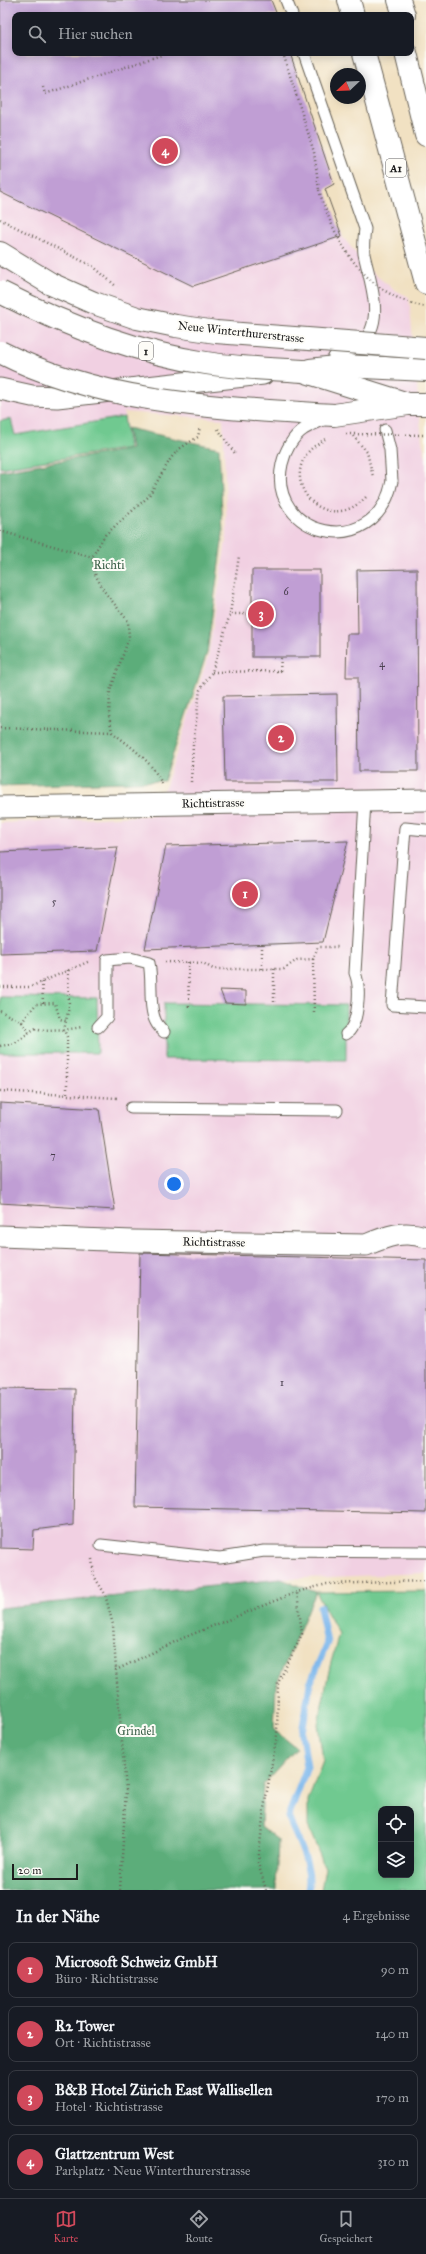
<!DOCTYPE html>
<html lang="de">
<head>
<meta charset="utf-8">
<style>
  :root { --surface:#171b24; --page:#20242c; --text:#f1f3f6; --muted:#9ea1a6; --line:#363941; --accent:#d1495b }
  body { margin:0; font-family:"IM FELL Great Primer",serif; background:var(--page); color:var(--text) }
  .controls { position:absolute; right:12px; bottom:12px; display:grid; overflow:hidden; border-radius:8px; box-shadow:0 2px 10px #0003 }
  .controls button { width:36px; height:36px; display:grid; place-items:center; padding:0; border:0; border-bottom:1px solid var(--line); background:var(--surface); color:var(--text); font:20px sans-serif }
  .compass { position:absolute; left:330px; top:68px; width:36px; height:36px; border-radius:50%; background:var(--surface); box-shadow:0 2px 10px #0003; rotate:247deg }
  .scale { position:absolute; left:12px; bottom:10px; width:66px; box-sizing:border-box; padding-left:4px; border:2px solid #1c1c1c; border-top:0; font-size:11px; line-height:14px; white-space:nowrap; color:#1c1c1c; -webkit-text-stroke:3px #fdfcf7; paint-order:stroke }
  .you { position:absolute; left:174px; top:1184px; width:14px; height:14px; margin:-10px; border:3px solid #fff; border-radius:50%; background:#1a73e8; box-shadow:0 0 0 6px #1a73e833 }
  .badge { display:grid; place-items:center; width:26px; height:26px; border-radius:50%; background:var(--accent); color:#fff; font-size:13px; font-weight:700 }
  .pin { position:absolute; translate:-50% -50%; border:2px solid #fff; box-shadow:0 1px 4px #0006 }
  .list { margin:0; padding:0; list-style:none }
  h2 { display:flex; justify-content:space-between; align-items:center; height:52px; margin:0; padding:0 16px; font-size:17px }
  h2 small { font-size:13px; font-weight:400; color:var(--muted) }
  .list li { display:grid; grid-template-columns:26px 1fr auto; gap:12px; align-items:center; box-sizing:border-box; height:56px; margin:0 8px 8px; padding:0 8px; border:1px solid var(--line); border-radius:8px }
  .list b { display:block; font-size:15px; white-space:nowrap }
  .list p { margin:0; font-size:13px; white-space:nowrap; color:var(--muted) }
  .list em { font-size:13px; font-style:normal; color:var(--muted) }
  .icon { flex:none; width:22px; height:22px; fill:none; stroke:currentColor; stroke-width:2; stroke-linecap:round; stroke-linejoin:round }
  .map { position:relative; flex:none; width:426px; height:1890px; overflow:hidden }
  .search { position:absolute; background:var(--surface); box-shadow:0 2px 10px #0003; left:12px; right:12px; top:12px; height:44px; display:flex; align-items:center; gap:10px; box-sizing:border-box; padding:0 14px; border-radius:8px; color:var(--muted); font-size:15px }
  .sheet { height:308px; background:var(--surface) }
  nav { display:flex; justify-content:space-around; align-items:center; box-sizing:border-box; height:56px; border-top:1px solid var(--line); background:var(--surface); font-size:11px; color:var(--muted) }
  nav a { display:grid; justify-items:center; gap:2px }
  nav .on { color:var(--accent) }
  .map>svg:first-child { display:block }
</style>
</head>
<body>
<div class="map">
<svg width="426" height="1890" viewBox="0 0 426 1890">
  <rect width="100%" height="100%" fill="#fdfcf7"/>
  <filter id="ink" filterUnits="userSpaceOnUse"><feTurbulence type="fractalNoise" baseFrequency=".025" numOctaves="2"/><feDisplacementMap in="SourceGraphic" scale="8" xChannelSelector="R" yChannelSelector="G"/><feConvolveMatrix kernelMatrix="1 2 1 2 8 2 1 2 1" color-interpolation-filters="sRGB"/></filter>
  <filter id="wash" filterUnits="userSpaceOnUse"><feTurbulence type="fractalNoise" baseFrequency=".012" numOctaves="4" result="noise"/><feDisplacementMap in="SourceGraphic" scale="16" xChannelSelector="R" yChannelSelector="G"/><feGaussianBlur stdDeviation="0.9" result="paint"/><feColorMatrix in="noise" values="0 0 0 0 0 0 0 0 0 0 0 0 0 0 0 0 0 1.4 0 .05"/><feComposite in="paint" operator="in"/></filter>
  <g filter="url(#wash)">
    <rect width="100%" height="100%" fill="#f1e1c2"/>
    <!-- built -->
    <path fill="#f1d0e2" d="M0,0H271L277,15H15V53H290L334,184L325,189L342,236L370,271L395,290L409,297L422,441L426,458V1573L281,1579L0,1608V823L156,815L208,657L227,534L223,419L124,412L130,447L0,470Z"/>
    <!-- green -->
    <g fill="#6fc990" stroke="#467256" fill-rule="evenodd">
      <path d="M124,417L129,448L0,468V421L11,419L15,435Z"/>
      <path d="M0,997L97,998L98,1053H0Z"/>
      <path d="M164,1003L346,1005V1060L164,1059Z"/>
      <path d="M426,1591V1890H321L325,1868L308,1826V1800L323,1760L318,1724L330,1666L339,1634L316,1592ZM381,1809H411V1875H381Z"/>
    </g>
    <!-- forest -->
    <g fill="#5bad7a" stroke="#3c644b">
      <path d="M127,428L219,448L223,534L207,653L164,781L0,786V471L131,449Z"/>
      <path d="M281,1579L316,1592L276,1685L274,1730L297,1748L263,1785L261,1827L278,1840L276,1890H0V1608Z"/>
    </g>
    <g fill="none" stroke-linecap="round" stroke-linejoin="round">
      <!-- stream -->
      <path stroke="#79b6ec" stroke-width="7" d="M308,1890C313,1866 297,1839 288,1817L307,1767L302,1733L310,1684L327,1643L320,1607"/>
    </g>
    <g id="blocks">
      <!-- building -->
      <g fill="#c09ed4">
        <path d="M0,0H271L277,15H15V53H290L334,184L325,189L342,236L193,286L0,192Z"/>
        <path d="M417,569L418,771H359L358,677H346L347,634H358L357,570Z"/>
        <rect x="252" y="570" width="68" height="87"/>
        <path d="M337,694L338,782H225L223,696Z"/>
        <path d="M348,841L323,942L145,949L166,846Z"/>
        <path d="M118,847L97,951L0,954V852Z"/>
        <path d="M220,990L246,991V1004L225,1003Z"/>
        <path d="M0,1103L99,1109L115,1210L0,1203Z"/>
        <path d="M140,1253L426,1260V1513L135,1507Z"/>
        <path d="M0,1388L75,1389L73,1525L34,1530L33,1549L0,1548Z"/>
      </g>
    </g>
  </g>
  <g filter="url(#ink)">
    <use href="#blocks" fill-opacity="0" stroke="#676156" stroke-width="1"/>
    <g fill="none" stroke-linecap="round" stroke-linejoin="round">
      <defs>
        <g id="lane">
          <path d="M286,0L292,15"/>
          <path d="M304,53L365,229C364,237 363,246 364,254C370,283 387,323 359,346C352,351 342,354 334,357"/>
          <path d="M385,430L390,450L392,481"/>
          <path d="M426,830L405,828L392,1005L426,1007"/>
          <path d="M98,1027L107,1017V960L130,958L149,963C153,980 148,1008 156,1022C158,1026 161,1029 164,1032"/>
          <path d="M346,1034C359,1025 361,987 355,973L365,801"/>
          <path d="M131,1108L337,1110"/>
          <path d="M101,1545L220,1558L264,1551L426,1552"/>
        </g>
        <g id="street">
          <path d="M0,389L32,396L57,397L263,374"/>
          <path d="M0,807L426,800"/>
          <path d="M0,1236L133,1241L366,1245C387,1236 403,1230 426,1237"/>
        </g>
        <g id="secondary">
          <path d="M0,253L51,284"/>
          <path d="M334,415L408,404"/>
        </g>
        <g id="primary">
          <path d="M310,370L344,366L426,370"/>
          <path d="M303,371L408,404H426"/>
        </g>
        <g id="highway">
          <path d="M349,0L353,15"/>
          <path d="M399,0L404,15"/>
          <path d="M364,53L426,283"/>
          <path d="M406,53L426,135"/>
        </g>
      </defs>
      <!-- lane casing -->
      <use href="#lane" stroke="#676156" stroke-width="13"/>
      <!-- street casing -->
      <use href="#street" stroke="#676156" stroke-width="23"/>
      <!-- secondary casing -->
      <use href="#secondary" stroke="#676156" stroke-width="24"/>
      <!-- primary casing -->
      <use href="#primary" stroke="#676156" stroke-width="24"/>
      <!-- highway casing -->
      <use href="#highway" stroke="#676156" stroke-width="24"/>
      <!-- path -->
      <g stroke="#676156" stroke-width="2.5" stroke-dasharray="1 3" stroke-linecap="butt">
        <path d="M283,53L314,152L319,190"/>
        <path d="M43,87L45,94L167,53"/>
        <path d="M0,219L94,267L117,287"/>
        <path d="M218,429L236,455"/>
        <path d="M353,436L367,452L373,477"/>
        <path d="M0,531L92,557"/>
        <path d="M230,614L239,556"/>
        <path d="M212,672L280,671L281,657"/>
        <path d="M0,728L112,732"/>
        <path d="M191,782L193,745L200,690L212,672L230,614H252"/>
        <path d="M162,784C152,761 131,747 112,732L109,716L110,691L129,638L128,621L104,591L95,574L92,557L105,535L148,497L171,458L179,449L198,437L200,427"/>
        <path d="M262,944V969"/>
        <path d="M313,959L314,1012"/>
        <path d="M165,962L203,963L213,969H284L297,960L313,959L318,947H339"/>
        <path d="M188,962L189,1009"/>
        <path d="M274,969V1004"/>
        <path d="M68,970L69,1007L64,1030L82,1027"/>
        <path d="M42,982L43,1003"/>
        <path d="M0,987H30L90,961"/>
        <path d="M0,1011L22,1022L36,1004L55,1003L60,1019L66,1021"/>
        <path d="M22,1022L29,1032"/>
        <path d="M0,1046C24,1043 19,1037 36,1028C47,1032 54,1028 64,1030L67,1037V1095"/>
        <path d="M0,1091L118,1098"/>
        <path d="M92,1559L94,1576L105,1594L113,1625L116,1670"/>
        <path d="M120,1890L126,1790L116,1670L183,1638L297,1592L327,1584L426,1581"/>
        <path d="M266,1890L258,1863L264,1808L277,1735L278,1683L302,1634L297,1592"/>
      </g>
      <!-- lane -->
      <use href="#lane" stroke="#fff" stroke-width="11"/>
      <!-- street -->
      <use href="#street" stroke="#fff" stroke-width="21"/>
      <!-- secondary -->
      <use href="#secondary" stroke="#fff" stroke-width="22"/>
      <!-- primary -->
      <use href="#primary" stroke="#fff" stroke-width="22"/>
      <!-- highway -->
      <use href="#highway" stroke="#fff" stroke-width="22"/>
      <defs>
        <path id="lane-bridge" d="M327,418C319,422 311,425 304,429C293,436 285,451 282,464C266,536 376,564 392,481"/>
        <g id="secondary-bridge">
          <path d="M51,284L94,303L137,318L176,326L216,332L426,348"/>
          <path d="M0,352C102,404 221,408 334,415"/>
        </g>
        <path id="primary-bridge" d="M0,292C65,325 133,352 206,363C237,368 271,369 303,371"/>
      </defs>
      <!-- lane-bridge casing -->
      <use href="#lane-bridge" stroke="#676156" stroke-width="13" stroke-linecap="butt"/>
      <!-- secondary-bridge casing -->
      <use href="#secondary-bridge" stroke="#676156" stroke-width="24" stroke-linecap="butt"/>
      <!-- primary-bridge casing -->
      <use href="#primary-bridge" stroke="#676156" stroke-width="24" stroke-linecap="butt"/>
      <!-- path-bridge -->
      <g stroke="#676156" stroke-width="2.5" stroke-dasharray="1 3" stroke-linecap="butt">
        <path d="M319,190C336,245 365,295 426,307"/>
        <path d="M346,434L426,435"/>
        <path d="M325,439C321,442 314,446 310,450C278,484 328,539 368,495"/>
      </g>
      <!-- lane-bridge -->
      <use href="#lane-bridge" stroke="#fff" stroke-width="11"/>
      <!-- secondary-bridge -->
      <use href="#secondary-bridge" stroke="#fff" stroke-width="22"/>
      <!-- primary-bridge -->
      <use href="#primary-bridge" stroke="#fff" stroke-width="22"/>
    </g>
  </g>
  <g text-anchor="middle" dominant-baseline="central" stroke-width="4" stroke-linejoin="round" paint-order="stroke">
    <!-- number labels -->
    <g font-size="10" fill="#453c4a">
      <text x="286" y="592">6</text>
      <text x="382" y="664">4</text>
      <text x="54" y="902">5</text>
      <text x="53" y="1156">7</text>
      <text x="282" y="1383">1</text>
    </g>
    <!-- shield labels -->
    <g fill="#fdfcf7" stroke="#605f5e" stroke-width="1">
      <rect x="386" y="159" width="20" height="18" rx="3"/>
      <rect x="139" y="342" width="14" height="18" rx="3"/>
    </g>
    <g font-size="11" font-weight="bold" fill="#1c1c1c">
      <text x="396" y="168">A1</text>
      <text x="146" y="351">1</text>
    </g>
    <!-- street labels -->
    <g font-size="12" fill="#1c1c1c" stroke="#fdfcf7">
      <text transform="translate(241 332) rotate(6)">Neue Winterthurerstrasse</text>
      <text transform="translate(213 803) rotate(-1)">Richtistrasse</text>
      <text transform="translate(214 1242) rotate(1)">Richtistrasse</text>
    </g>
    <!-- park labels -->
    <g font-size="12" fill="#3d614a" stroke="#fdfcf7">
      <text x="109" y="565">Richti</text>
      <text x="136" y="1731">Grindel</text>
    </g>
  </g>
</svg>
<div class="controls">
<button><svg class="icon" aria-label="locate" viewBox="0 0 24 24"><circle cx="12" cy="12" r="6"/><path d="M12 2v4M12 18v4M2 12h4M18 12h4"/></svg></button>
<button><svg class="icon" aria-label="layers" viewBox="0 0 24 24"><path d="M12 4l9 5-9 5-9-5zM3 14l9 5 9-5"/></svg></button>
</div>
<svg class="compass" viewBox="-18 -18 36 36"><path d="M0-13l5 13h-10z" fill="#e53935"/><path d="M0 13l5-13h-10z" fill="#9ea1a6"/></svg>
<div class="scale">20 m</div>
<div class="you"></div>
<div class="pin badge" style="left:245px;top:894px">1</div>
<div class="pin badge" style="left:281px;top:738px">2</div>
<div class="pin badge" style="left:261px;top:614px">3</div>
<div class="pin badge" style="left:165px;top:151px">4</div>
<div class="search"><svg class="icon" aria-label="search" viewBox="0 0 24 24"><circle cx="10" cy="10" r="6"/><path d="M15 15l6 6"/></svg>Hier suchen</div>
</div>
<section class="sheet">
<h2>In der Nähe<small>4 Ergebnisse</small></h2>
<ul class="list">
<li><span class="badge">1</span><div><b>Microsoft Schweiz GmbH</b><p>Büro · Richtistrasse</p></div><em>90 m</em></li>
<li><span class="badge">2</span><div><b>R2 Tower</b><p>Ort · Richtistrasse</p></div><em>140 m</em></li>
<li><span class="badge">3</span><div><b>B&amp;B Hotel Zürich East Wallisellen</b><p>Hotel · Richtistrasse</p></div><em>170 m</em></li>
<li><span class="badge">4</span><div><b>Glattzentrum West</b><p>Parkplatz · Neue Winterthurerstrasse</p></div><em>310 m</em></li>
</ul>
</section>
<nav>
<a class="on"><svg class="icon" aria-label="map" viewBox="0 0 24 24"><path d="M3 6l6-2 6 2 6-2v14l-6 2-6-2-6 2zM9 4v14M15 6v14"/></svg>Karte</a>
<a><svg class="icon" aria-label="directions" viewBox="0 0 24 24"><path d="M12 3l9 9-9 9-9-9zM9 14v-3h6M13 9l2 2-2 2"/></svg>Route</a>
<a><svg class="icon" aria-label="saved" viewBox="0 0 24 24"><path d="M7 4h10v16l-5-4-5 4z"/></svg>Gespeichert</a>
</nav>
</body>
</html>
